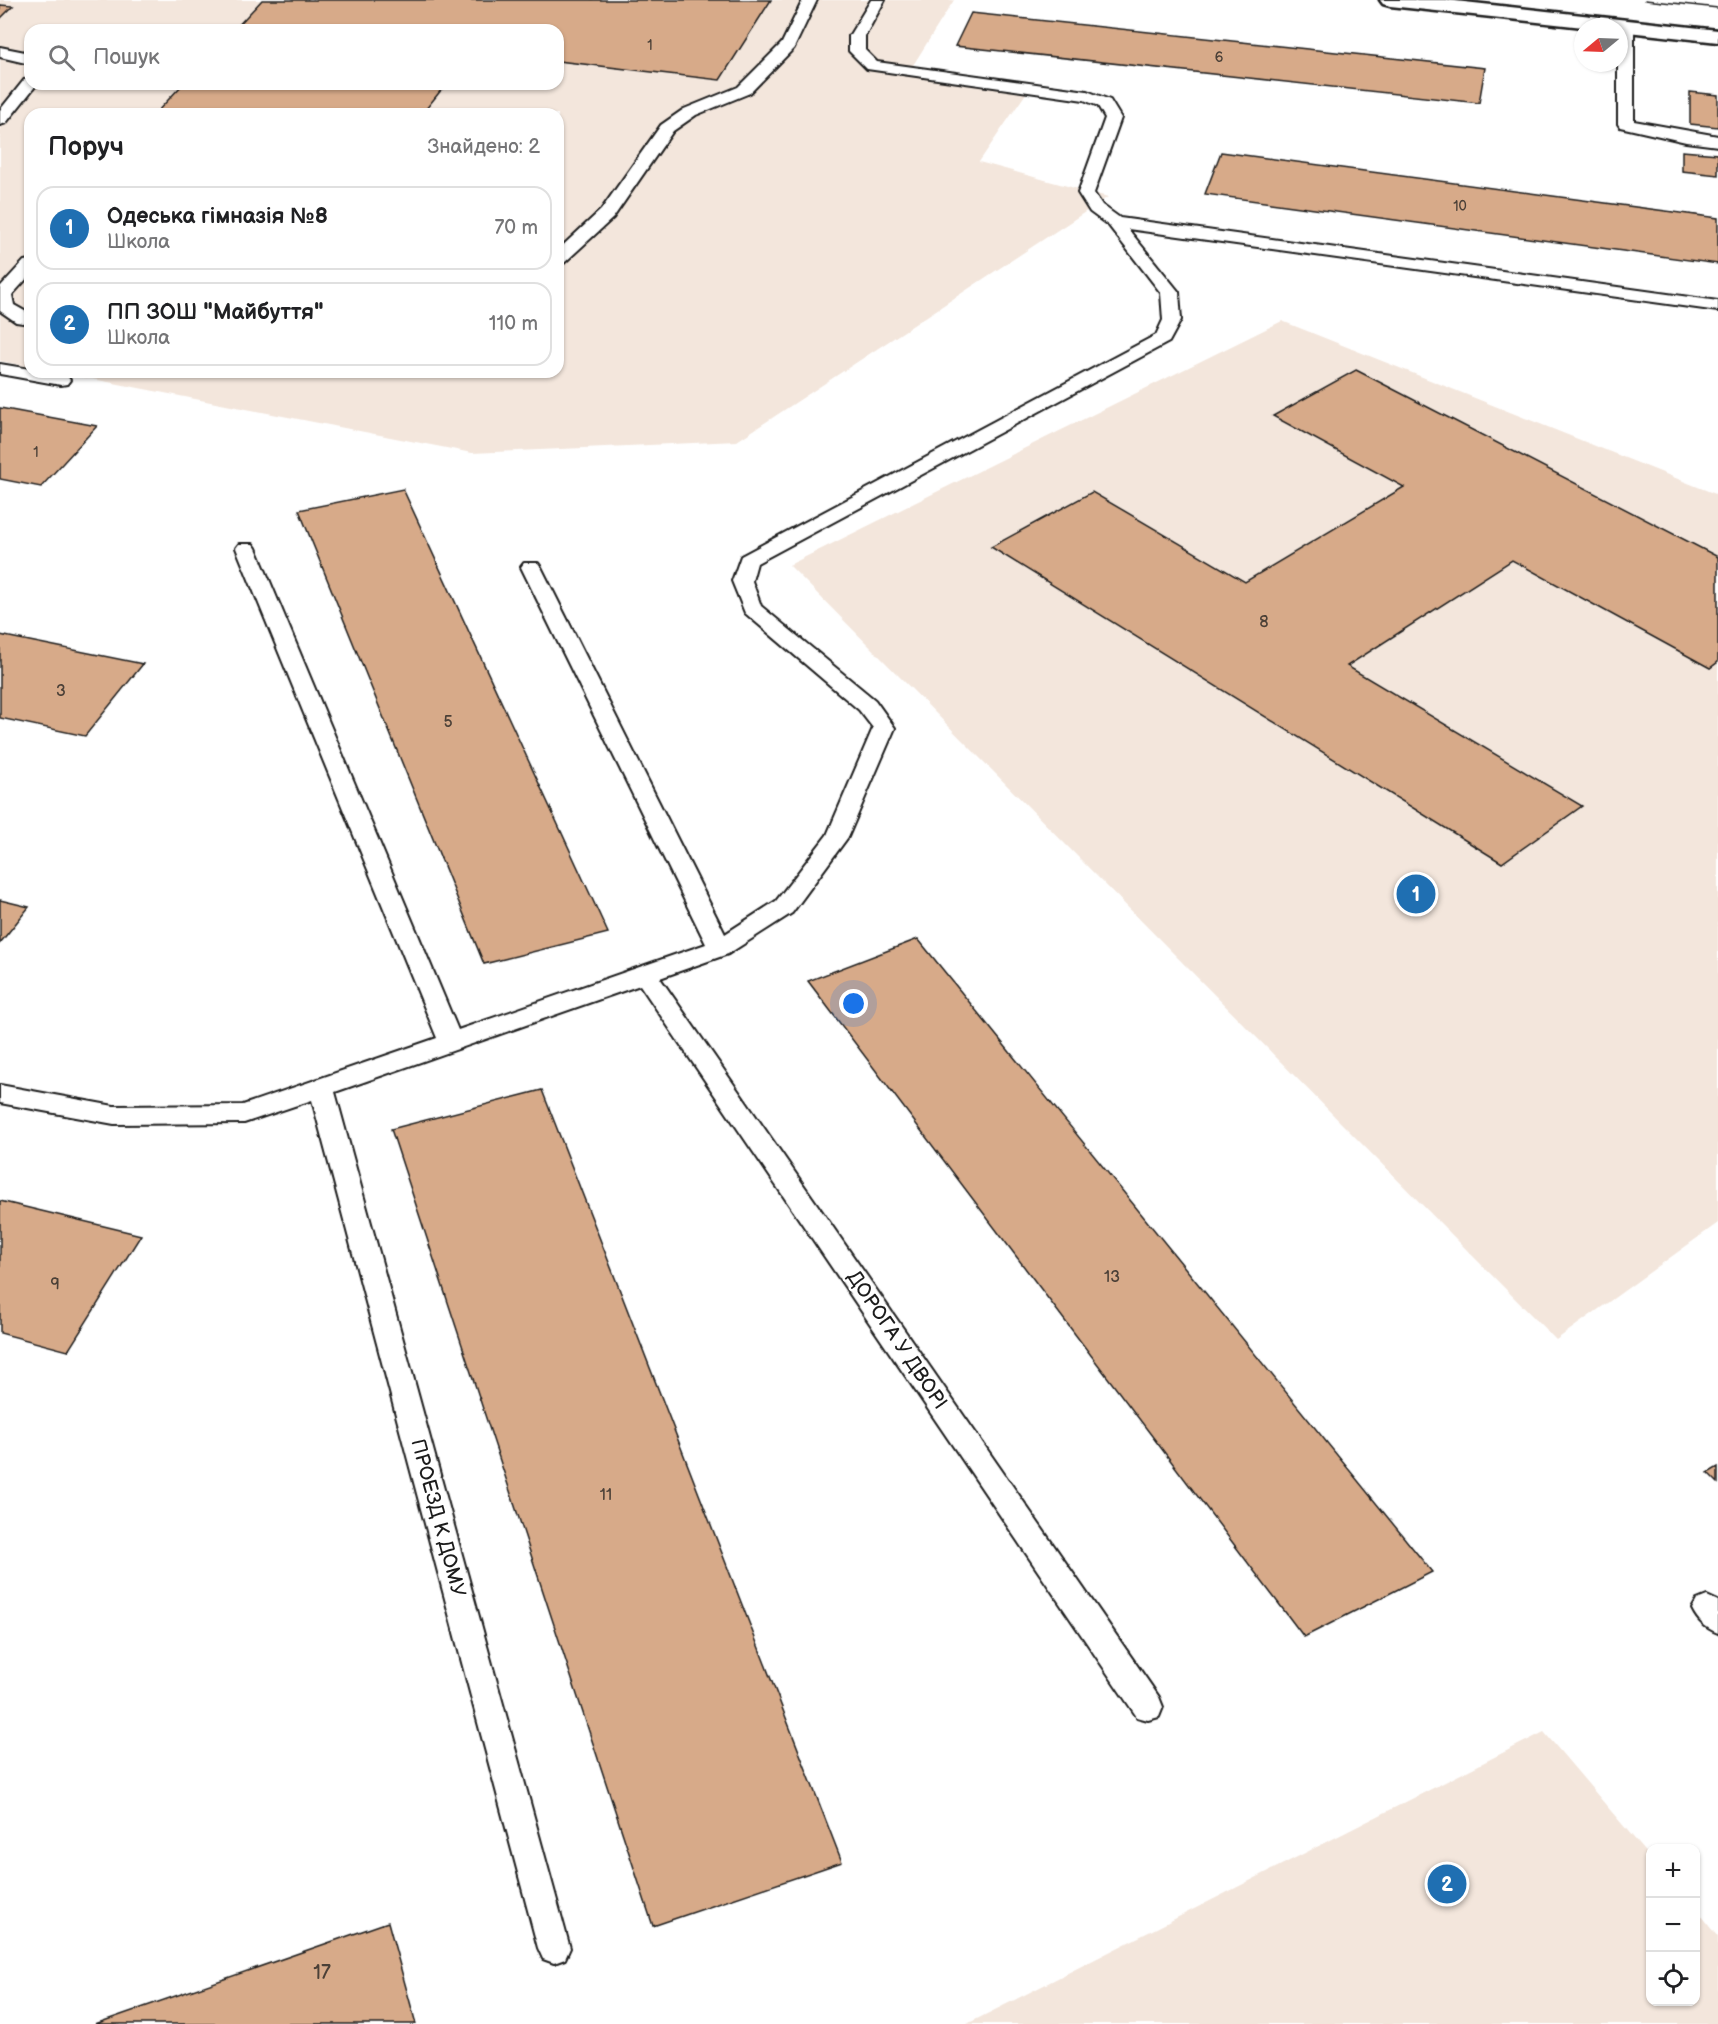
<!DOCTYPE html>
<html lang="uk">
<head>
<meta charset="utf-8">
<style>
  :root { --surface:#fff; --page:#f6f6f6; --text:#202124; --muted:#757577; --line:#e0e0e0; --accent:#1f6fb2 }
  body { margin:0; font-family:"Balsamiq Sans",sans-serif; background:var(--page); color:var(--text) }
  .controls { position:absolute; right:18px; bottom:18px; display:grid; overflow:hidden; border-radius:12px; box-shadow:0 2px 4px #0004 }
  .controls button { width:54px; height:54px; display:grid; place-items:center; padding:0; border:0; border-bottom:2px solid var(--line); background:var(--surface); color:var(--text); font:30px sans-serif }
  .compass { position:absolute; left:1574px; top:18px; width:54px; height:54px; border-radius:50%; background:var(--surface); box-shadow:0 2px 4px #0004; rotate:251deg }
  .you { position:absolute; left:854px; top:1004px; width:21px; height:21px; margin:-15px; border:4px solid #fff; border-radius:50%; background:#1a73e8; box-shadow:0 0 0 9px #1a73e833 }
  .badge { display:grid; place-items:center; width:39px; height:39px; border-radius:50%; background:var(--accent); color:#fff; font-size:20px; font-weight:700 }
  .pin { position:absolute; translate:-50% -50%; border:3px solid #fff; box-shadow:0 2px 6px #0006 }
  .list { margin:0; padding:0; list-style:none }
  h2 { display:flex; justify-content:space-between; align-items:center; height:78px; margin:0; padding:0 24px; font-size:26px }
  h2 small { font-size:20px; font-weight:400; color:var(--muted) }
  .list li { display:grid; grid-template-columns:39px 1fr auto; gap:18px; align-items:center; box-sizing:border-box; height:84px; margin:0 12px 12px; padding:0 12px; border:2px solid var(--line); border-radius:18px }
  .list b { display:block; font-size:22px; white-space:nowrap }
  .list p { margin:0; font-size:20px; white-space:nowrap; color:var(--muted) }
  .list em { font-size:20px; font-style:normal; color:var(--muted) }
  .icon { flex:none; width:33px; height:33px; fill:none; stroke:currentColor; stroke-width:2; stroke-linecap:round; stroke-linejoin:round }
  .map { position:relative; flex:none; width:1718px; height:2024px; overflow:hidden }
  .search { position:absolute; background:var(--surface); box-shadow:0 2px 4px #0004; left:24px; top:24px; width:540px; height:66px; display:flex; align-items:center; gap:15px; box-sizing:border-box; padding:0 21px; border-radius:18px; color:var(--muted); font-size:22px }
  .panel { position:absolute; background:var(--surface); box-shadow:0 2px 4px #0004; left:24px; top:108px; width:540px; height:270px; border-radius:18px }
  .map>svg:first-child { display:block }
</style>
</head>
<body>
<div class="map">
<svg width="1718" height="2024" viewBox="0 0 1718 2024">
  <rect width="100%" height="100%" fill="#fff"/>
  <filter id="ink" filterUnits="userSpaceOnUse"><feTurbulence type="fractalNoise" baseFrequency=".0167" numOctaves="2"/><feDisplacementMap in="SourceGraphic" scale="12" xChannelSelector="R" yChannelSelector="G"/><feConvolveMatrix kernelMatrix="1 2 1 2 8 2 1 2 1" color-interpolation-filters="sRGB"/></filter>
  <g filter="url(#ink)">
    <!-- built -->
    <g fill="#f3e6dc" fill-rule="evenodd">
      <path d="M0,0H954L910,70L1031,86L979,162L1108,197L737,441L472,453L57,372H558V114H30V367L0,361ZM30,30H558V84H30Z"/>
      <path d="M1282,321L1718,495V1223L1556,1340L789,565Z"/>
      <path d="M1544,1732L1650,1857V2002H1696V1910L1718,1937V2024H967Z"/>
    </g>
    <!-- building -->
    <g fill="#d7aa89" stroke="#1c1c1c" stroke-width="1.5">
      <path d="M262,0H771L720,80L558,61V30H234Z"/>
      <path d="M0,5L13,6L0,19Z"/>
      <path d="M971,13L1485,68L1479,103L955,46Z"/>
      <path d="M183,84H446L422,114H155Z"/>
      <path d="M1690,92L1718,95V127L1690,124Z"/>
      <path d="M1682,151L1718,154V175L1682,171Z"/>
      <path d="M1221,152L1718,218V264L1205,194Z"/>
      <path d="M1356,370L1718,557V662L1710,668L1512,560L1347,666L1582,806L1502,863L991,547L1092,492L1245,582L1404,487L1273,416Z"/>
      <path d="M0,408L97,426L41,487L0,479Z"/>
      <path d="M403,489L608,933L484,964L299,510Z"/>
      <path d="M0,635L143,664L85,736L0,718Z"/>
      <path d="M0,900L29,907L0,943Z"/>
      <path d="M918,939L1432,1572L1304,1637L808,981Z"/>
      <path d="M542,1090L842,1862L653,1926L391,1129Z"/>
      <path d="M0,1201L141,1235L68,1351L0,1333Z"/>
      <path d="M1718,1467V1483L1708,1473Z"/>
      <path d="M388,1922L416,2024H95Z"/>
    </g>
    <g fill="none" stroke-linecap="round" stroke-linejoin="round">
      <defs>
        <g id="lane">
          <path d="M803,0H817L794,48L750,93L696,115L673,131L613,218L564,263L558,264V250L601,210L661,125L684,109L738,87L782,43Z"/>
          <path d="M871,0H885L865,36V50L877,62L1087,91L1110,100L1121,118L1094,193L1102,205L1120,218L1718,301V311L1128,229L1179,292L1181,320L1169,342L757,563L752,581L761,606L875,700L895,728L848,837L792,913L728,954L660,978L1159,1697L1163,1707L1159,1717L1148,1720L1137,1717L640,985L335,1092L570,1948L565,1959L554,1963L543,1959L538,1948L312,1100L244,1123L114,1124L0,1103V1085L114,1106L243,1105L437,1038L236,548L239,544H253L256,548L458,1030L706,944L521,567L524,563H538L541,567L725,934L776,901L827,835L873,728L859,710L745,613L732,581L741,556L1156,335L1163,320L1161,293L1109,226L1090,212L1078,193L1105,118L1098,106L1084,100L867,69L849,51V36Z"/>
          <path d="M1626,21L1634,26V121L1718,136V146L1686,142L1620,127L1618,124V26Z"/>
          <path d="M0,47L30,53V64L0,57Z"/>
          <path d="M30,78V84H37L6,123L0,125V110L24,80Z"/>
          <path d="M30,260V275L12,295L14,305L30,314V324L16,322L0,311V287L24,261Z"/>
          <path d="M0,364L30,369V372H47L67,376L70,380L67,384L61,385L0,374Z"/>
          <path d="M1707,1596L1718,1601V1633C1705,1628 1698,1621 1692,1609L1697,1600Z"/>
        </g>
        <path id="secondary" d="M1380,0H1446L1718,30V42L1619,31V27H1583L1390,6L1383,4Z"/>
      </defs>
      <!-- lane casing -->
      <use href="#lane" stroke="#1c1c1c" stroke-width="4"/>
      <!-- secondary casing -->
      <use href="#secondary" stroke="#1c1c1c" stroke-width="5"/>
      <!-- lane -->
      <use href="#lane" fill="#fff" fill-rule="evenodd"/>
      <!-- secondary -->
      <use href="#secondary" fill="#fff" fill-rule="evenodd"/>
      <!-- tram -->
      <path stroke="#1c1c1c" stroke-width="1.5" d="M1645,0L1718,8"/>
    </g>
  </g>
  <g text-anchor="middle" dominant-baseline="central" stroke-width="4.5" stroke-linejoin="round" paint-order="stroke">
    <!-- far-number labels -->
    <g font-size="14" fill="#4b4037">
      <text x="650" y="45">1</text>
      <text x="1219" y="57">6</text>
      <text x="1460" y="206">10</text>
      <text x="36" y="452">1</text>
    </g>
    <!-- number labels -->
    <g font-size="16" fill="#4b4037">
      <text x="1264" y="622">8</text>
      <text x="61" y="691">3</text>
      <text x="448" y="722">5</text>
      <text x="1112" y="1277">13</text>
      <text x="55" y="1284">9</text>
      <text x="606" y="1495">11</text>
    </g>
    <!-- street labels -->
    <g font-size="20" fill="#1c1c1c" stroke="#fff">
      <text transform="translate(897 1340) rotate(56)">ДОРОГА У ДВОРІ</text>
      <text transform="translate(438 1518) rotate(75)">ПРОЕЗД К ДОМУ</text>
    </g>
    <!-- near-number labels -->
    <g font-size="20" fill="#4b4037">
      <text x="322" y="1973">17</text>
    </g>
  </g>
</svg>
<div class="controls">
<button>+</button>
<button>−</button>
<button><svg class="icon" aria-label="locate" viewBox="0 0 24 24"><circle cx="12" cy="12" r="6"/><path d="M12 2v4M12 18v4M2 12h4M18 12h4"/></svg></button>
</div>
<svg class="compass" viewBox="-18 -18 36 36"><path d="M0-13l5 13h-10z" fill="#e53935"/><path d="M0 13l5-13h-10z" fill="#757577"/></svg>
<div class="you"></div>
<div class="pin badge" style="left:1416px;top:894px">1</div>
<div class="pin badge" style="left:1447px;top:1884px">2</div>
<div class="search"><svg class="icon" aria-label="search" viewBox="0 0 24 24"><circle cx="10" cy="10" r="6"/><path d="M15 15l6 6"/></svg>Пошук</div>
<section class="panel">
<h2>Поруч<small>Знайдено: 2</small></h2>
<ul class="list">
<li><span class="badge">1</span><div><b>Одеська гімназія №8</b><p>Школа</p></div><em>70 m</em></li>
<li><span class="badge">2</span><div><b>ПП ЗОШ &quot;Майбуття&quot;</b><p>Школа</p></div><em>110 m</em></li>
</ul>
</section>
</div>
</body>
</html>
